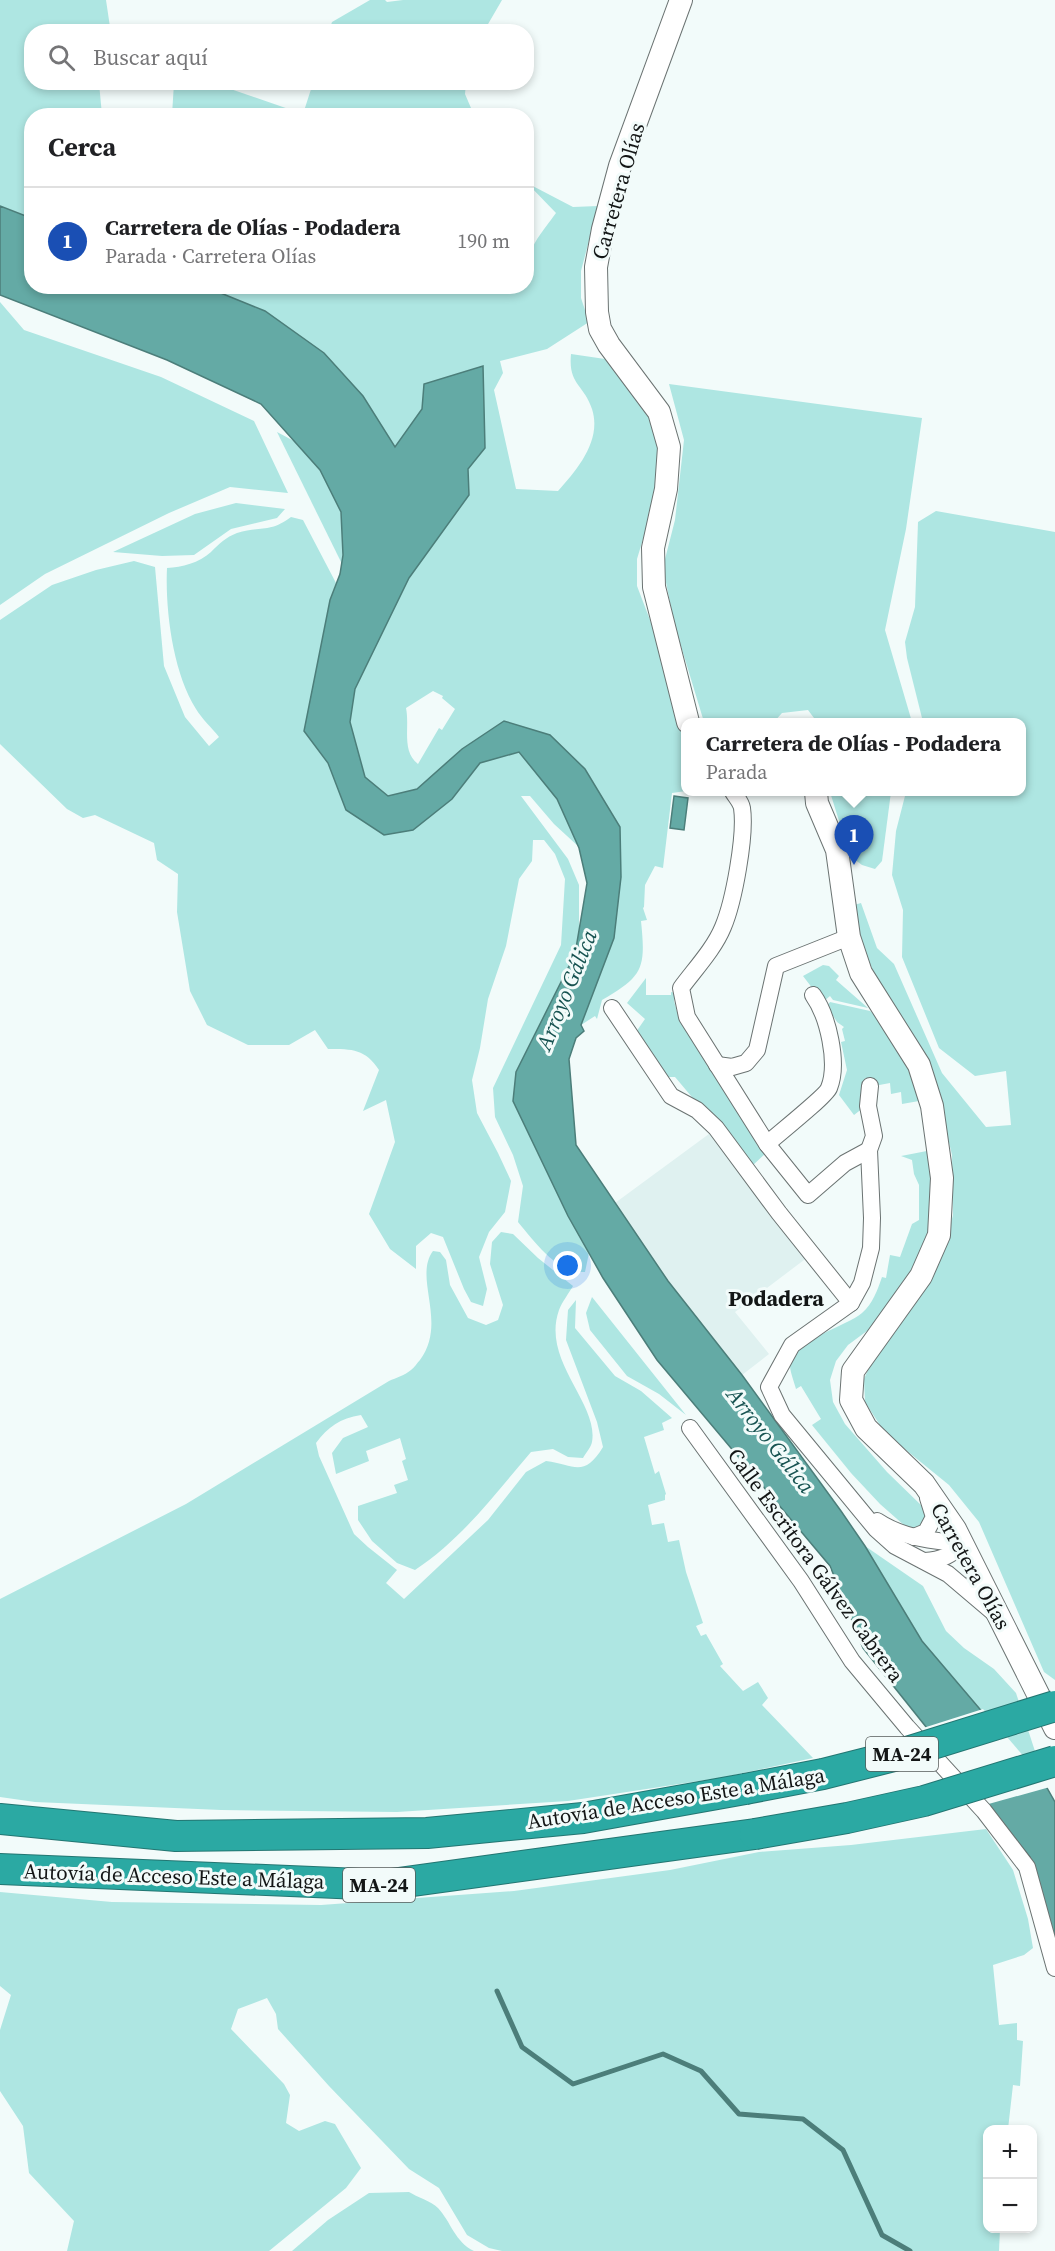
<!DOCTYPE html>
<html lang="es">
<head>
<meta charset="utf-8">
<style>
  :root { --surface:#fff; --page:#f2f2f2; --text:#202124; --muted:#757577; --line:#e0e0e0; --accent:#2563eb }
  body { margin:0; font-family:"Source Serif 4",serif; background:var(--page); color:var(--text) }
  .controls { position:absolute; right:18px; bottom:18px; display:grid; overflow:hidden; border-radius:12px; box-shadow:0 3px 9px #0003 }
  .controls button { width:54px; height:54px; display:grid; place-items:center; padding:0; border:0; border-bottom:2px solid var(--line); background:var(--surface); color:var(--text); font:30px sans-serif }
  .you { position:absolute; left:568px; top:1266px; width:21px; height:21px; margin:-15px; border:4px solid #fff; border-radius:50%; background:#1a73e8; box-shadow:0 0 0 9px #1a73e833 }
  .badge { display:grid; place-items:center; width:39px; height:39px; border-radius:50%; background:var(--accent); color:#fff; font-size:20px; font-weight:700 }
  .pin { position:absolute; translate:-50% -50px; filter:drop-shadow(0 2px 3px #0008) }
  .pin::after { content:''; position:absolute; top:32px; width:21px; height:18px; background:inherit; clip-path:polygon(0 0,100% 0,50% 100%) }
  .popup { position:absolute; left:681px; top:718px; width:345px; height:78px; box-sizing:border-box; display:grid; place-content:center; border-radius:12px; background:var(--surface); filter:drop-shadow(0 2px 4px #0005); font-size:20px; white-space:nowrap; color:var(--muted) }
  .popup b { font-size:22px; color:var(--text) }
  .popup::after { content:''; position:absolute; left:50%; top:100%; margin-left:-12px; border:12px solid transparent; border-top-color:var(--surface) }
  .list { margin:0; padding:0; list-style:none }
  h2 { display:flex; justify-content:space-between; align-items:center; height:78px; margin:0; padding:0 24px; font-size:26px }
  h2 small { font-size:20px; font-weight:400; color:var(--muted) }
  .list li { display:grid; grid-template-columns:39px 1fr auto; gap:18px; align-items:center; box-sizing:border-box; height:108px; padding:0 24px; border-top:2px solid var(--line) }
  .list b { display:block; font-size:22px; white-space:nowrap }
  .list p { margin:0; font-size:20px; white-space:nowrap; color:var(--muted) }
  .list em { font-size:20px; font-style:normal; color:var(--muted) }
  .icon { flex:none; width:33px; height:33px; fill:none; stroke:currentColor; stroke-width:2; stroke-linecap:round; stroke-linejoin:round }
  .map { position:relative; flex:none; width:1055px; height:2251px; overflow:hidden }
  .search { position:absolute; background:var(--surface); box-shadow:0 3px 9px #0003; left:24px; top:24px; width:510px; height:66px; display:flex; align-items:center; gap:15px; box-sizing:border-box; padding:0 21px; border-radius:24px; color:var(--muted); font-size:22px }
  .panel { position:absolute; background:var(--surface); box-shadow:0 3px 9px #0003; left:24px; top:108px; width:510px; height:186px; border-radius:24px }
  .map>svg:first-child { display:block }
</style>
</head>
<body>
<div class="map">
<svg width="1055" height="2251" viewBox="0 0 1055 2251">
  <rect width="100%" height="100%" fill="#f2fbfa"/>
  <!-- built -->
  <path fill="#dff1f0" d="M713,1131L808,1257L735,1312L769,1354L742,1375L668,1281L615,1203Z"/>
  <!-- green -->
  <g fill="#aee6e2" fill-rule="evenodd">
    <path d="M0,0H106L110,27L106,31L32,32V82L99,83L102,115L32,116L31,218L0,206Z"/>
    <path d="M370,0H385L387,2L403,0H502L484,31H329L332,22Z"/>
    <path d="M174,83H213L303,114L313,83H466L465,94L474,115H172Z"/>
    <path d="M527,183L573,207L598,206L581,271V298L589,322L547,349L500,361L503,373L494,390L516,489L558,491C578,469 602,440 592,409C584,384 568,385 571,354L605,359L653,422L660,459L653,506L637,559V586L660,646L686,746V791L672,793L663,868L655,866L645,885L644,907L643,908L647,920L641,921C646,969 643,976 602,1000L597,1019L595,1016L581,1025L614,938L550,735L462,749L417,789L388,796L365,777L350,722L355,689L409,578L469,495L468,469L422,409L395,448L363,396L265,311L206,287L526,286C527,248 534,243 556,213ZM433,691L443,696L442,698L455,709L442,730L439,728L418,764C401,751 410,727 406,708Z"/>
    <path d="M0,302L24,330L161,377L254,421L288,493L230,487L169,513L45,574L0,605Z"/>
    <path d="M669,384L922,418L906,529L885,630L912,722H817L808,710L782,713L774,722H704L674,623L663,567L675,520L684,440Z"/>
    <path d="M277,432L294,441L320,470L341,512L343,555L342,564Z"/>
    <path d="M236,503L285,509L277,518L231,529L194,555L162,556L113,552L195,514Z"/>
    <path d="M936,511L1055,532V1680L1044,1672L979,1522L949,1485L885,1433L865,1402L864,1379L874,1356L944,1250L953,1215L952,1155L940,1105L859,942L854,905L861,903L877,948L894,964L942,1073L986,1127L1011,1125L1006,1071L975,1076L939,1048L902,957L903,910L892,875L896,831L906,792H1022V722H923L907,658L905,642L915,607L918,522Z"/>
    <path d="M291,517L303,520L336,583L330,600L304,731L328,763L346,810L452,799L480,763L519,752L557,799L579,847L554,824L530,796H521L568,859L579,885V932L575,954L516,1072L568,1216L589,1253L585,1272C557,1274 535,1242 518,1222L523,1186L513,1155L495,1117L493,1088L561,945L565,879L555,854L544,840H533L532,861L519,879L506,946L488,999L480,1048L472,1080L477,1113L498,1153L511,1181L505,1212L489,1232L479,1257L487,1289L483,1306L471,1302L464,1289L443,1237L431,1233L416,1246V1269L390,1249L369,1214L395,1142L386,1100L363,1111L379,1070C365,1049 353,1049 328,1049L315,1030L289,1045H248L207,1025L190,991L177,912L178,874L157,860L154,843L95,815L83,818L67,809L0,744V620L52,585L96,570L134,561L155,567L164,666L185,717L209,746L219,737C212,728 202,719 196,709C173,673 165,610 167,568C182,567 199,563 211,552C219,544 226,537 237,533C260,526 270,533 291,517Z"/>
    <path d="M830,792H891L882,861L875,869L862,865L850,856Z"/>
    <path d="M823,965L829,966L839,976L836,980L868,1008L833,1000L830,996L823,1002L803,976Z"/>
    <path d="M646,978V995H671V992L675,993L674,1001L680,1022L767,1152L751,1167L675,1077H663L636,1032L645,1019L627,1003Z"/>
    <path d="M830,1002L870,1011L875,1015L909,1058L919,1101L902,1104L901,1092L891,1094L890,1083L874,1086L867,1078L864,1079L867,1088L863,1108L854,1115L839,1095L847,1070L841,1042L845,1041L842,1029L844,1027L837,1022L827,1006Z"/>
    <path d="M932,1150L936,1170L925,1254L879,1322L848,1345L836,1361L830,1380L833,1402L845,1424L887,1472L923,1507L927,1515L919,1531L905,1526L880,1504L851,1473L812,1425L821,1419L801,1386L796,1389C794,1381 789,1370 790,1362C794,1340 847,1326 862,1313C873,1303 877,1291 882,1277L886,1278L890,1255L900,1257L912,1224L919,1220V1185L914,1174L912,1160L901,1156Z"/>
    <path d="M501,1232L513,1234L538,1258L573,1286C569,1293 562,1302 559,1310C541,1361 599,1403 592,1442C591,1447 586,1453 583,1458L568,1457L553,1449L531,1452C494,1495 463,1538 415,1570L397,1563L372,1541L358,1520V1506L397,1493L394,1485L408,1480L402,1461L406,1459L400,1438L366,1451L369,1461L336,1474L332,1453L343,1438L368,1427L361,1415C340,1418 328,1427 316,1443L319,1456L354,1534L368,1547L397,1570L386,1583L404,1599L488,1520L526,1472L546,1461C575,1465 584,1478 603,1447L597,1422L566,1340L568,1310L576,1300L575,1328L615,1376L641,1391L672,1418L662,1423L664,1430L644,1437L655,1474L659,1471L666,1494L665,1495V1500L648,1505L652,1525L664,1523L668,1542L679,1540L686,1572L703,1623L696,1626L701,1636L706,1634L723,1664L720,1666L743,1691L758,1682L768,1698L762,1705L813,1758L725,1777L568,1801L397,1812L221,1810L35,1802L0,1797V1599L186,1504L389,1381C396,1378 405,1375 411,1370C414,1368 417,1363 420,1360C448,1322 413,1278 433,1251L440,1252L446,1260L450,1285L468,1318L486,1325L498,1320L503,1305L490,1264L492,1242Z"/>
    <path d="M592,1297L686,1415L659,1394L627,1376L590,1330L586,1313Z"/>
    <path d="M865,1546L923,1586L946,1631L964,1648L994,1669L1016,1693L1047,1788L922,1641Z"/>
    <path d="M986,1829L1013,1870L1028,1919L1033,1948L1024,1955L993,1965L999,2025L1017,2023V2040L1023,2041L1020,2086L1013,2085L1008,2129L988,2130V2228L1000,2229L999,2251H502L489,2248L467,2235L439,2188L409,2169L329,2086L278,2029L276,2014L267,1998L238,2009L231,2029L284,2084L290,2095L286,2123L299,2131L325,2121L335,2124L361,2168L346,2188L269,2251H67L74,2221L29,2173L23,2126L0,2091V2030L11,1995L0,1986V1892L112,1902L321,1905L514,1891L670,1870L759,1852L851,1845Z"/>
    <path d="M409,2192C417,2197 431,2201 438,2208C451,2222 455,2242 474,2251H292L328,2220L369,2193Z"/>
  </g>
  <!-- water -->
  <g fill="#64aaa5" stroke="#4c7e7a" stroke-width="1.5">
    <path d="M0,206L31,218L32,286L206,287L265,311L324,353L363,396L395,447L422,409L424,384L483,366L485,448L468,469L469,495L409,578L355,689L350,722L365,777L388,796L417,789L462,749L504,721L550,735L585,769L620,827L621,877L614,938L581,1025L584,1031L576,1038L569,1059L576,1145L668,1281L742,1375L841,1511L865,1546L922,1641L1047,1788L1055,1802V1939L1030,1857L863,1648L830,1566L657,1360L603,1278L568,1216L513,1101L516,1072L575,954L587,883L579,848L557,799L519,752L480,763L452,799L413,830L384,835L346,810L328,763L304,731L330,600L340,574L343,555L341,512L320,470L261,404L167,360L0,295Z"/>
    <path d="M674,796L688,798L684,830L670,828Z"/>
  </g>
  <!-- pier -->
  <path fill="#f2fbfa" d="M983,1709L1050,1787L985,1805L923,1728Z"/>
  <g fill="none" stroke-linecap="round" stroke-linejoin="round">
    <!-- stream -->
    <path stroke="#4c7e7a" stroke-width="5" d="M497,1991L522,2047L573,2084L663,2054L701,2071L739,2114L803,2119L843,2150L882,2235L910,2251"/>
    <defs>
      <g id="street">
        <path d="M733,792C736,797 741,802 742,808C746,835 734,901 723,927C714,949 695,969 681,988L687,1017L767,1144L808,1195L845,1163L869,1150"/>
        <path d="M612,1008L671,1096L697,1110L716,1128L779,1213L851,1303"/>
        <path d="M717,1065L732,1067L746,1063L757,1050L776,966L849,937"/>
        <path d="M870,1086L868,1106L874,1136L869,1150L872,1218L871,1248L862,1283L851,1303L792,1345L769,1387L782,1415L876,1529L895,1546L948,1574L994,1613"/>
        <path d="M767,1144C777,1135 826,1096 829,1088C839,1063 828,1016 813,995"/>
        <path d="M690,1428L801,1581L852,1661L907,1727L984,1811L1027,1867L1055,1968"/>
        <path d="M877,1521C904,1539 933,1540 964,1544"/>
        <path d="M914,1537L926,1532L934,1517L928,1498"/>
        <path d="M925,1561C942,1560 951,1555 964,1544"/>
      </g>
      <g id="secondary">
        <path d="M681,0L620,166L603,229L596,267L597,312L600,329L609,345L659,412L669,447L666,489L653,548L654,587L688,722"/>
        <path d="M816,792L817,803L837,850L849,937L861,973L919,1065L932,1106L942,1178L939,1235L921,1276L853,1371L851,1400L866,1428L924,1484L955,1529L1055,1728"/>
      </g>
      <g id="highway">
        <path d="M0,1819L176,1836L427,1833L583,1818L745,1789"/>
        <path d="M0,1869L384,1885L755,1834"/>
      </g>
    </defs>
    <!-- street casing -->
    <use href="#street" stroke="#6b7372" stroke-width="18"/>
    <!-- secondary casing -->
    <use href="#secondary" stroke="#6b7372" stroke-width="24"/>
    <!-- highway casing -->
    <use href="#highway" stroke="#237672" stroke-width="32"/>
    <!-- street -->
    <use href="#street" stroke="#fff" stroke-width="16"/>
    <!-- secondary -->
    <use href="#secondary" stroke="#fff" stroke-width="22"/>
    <!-- highway -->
    <use href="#highway" stroke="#2ba9a3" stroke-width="30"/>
    <defs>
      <g id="highway-bridge">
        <path d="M745,1789L823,1774L894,1756L1055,1706"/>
        <path d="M755,1834L847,1818L924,1801L1055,1761"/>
      </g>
    </defs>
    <!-- highway-bridge casing -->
    <use href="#highway-bridge" stroke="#237672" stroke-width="32" stroke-linecap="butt"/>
    <!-- highway-bridge -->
    <use href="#highway-bridge" stroke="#2ba9a3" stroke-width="30"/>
  </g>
  <g text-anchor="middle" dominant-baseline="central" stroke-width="6" stroke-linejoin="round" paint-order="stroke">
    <!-- shield labels -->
    <g fill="#f2fbfa" stroke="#565b5a" stroke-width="1.5">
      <rect x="866" y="1737" width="72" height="34" rx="4.5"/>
      <rect x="343" y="1868" width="72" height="34" rx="4.5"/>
    </g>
    <g font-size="20" font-weight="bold" fill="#131616">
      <text x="902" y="1754">MA-24</text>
      <text x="379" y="1885">MA-24</text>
    </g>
    <!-- street labels -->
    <g font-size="21" fill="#131616" stroke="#f2fbfa">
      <text transform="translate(618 191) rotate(-74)">Carretera Olías</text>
      <text transform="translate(816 1565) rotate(54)">Calle Escritora Gálvez Cabrera</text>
      <text transform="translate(971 1566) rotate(61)">Carretera Olías</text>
      <text transform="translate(676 1798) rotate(-9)">Autovía de Acceso Este a Málaga</text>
      <text transform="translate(174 1876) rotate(2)">Autovía de Acceso Este a Málaga</text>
    </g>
    <!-- water labels -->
    <g font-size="22" font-style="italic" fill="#175351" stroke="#f2fbfa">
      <text transform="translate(566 990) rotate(-68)">Arroyo Gálica</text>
      <text transform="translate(771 1440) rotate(52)">Arroyo Gálica</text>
    </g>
    <!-- neighbourhood labels -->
    <g font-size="22" font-weight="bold" fill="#131616" stroke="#f2fbfa">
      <text x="776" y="1298">Podadera</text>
    </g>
  </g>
</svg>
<div class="controls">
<button>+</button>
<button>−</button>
</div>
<div class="you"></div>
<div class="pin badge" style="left:854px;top:865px;background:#1a4fb4">1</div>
<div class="popup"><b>Carretera de Olías - Podadera</b>Parada</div>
<div class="search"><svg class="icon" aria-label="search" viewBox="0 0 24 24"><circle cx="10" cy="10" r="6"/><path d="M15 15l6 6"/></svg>Buscar aquí</div>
<section class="panel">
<h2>Cerca<small></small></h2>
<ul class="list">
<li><span class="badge" style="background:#1a4fb4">1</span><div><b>Carretera de Olías - Podadera</b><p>Parada · Carretera Olías</p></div><em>190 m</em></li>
</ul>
</section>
</div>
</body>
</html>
